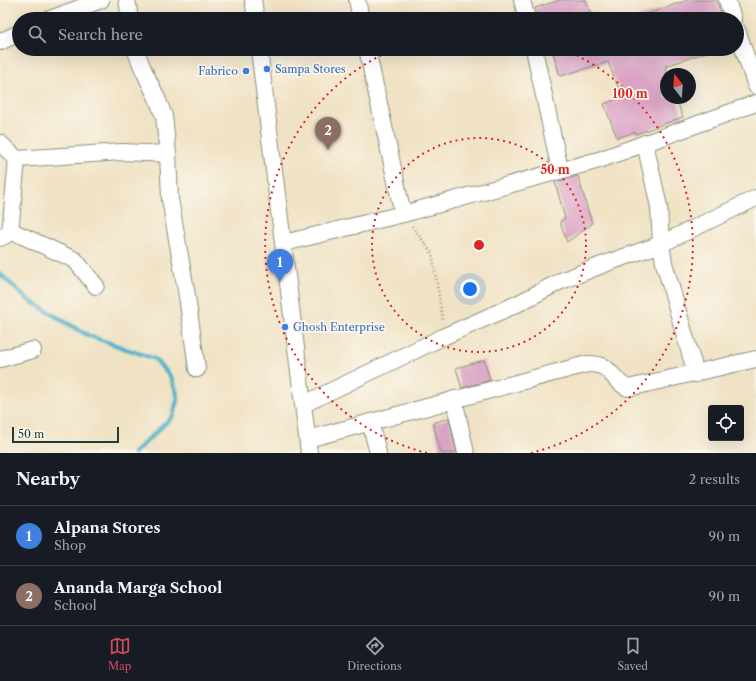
<!DOCTYPE html>
<html lang="en">
<head>
<meta charset="utf-8">
<style>
  :root { --surface:#171b24; --page:#20242c; --text:#f1f3f6; --muted:#9ea1a6; --line:#363941; --accent:#d1495b }
  body { margin:0; font-family:"Libre Caslon Text",serif; background:var(--page); color:var(--text) }
  .controls { position:absolute; right:12px; bottom:12px; display:grid; overflow:hidden; border-radius:4px; box-shadow:0 4px 16px #0002 }
  .controls button { width:36px; height:36px; display:grid; place-items:center; padding:0; border:0; border-bottom:1px solid var(--line); background:var(--surface); color:var(--text); font:20px sans-serif }
  .compass { position:absolute; left:660px; top:68px; width:36px; height:36px; border-radius:50%; background:var(--surface); box-shadow:0 4px 16px #0002; rotate:343deg }
  .scale { position:absolute; left:12px; bottom:10px; width:107px; box-sizing:border-box; padding-left:4px; border:2px solid #1f3d34; border-top:0; font-size:11px; line-height:14px; white-space:nowrap; color:#1f3d34; -webkit-text-stroke:3px #fbf7ec; paint-order:stroke }
  .you { position:absolute; left:470px; top:289px; width:14px; height:14px; margin:-10px; border:3px solid #fff; border-radius:50%; background:#1a73e8; box-shadow:0 0 0 6px #1a73e833 }
  .badge { display:grid; place-items:center; width:26px; height:26px; border-radius:50%; background:var(--accent); color:#fff; font-size:13px; font-weight:700 }
  .pin { position:absolute; translate:-50% -33px; filter:drop-shadow(0 1px 2px #0008) }
  .pin::after { content:''; position:absolute; top:21px; width:14px; height:12px; background:inherit; clip-path:polygon(0 0,100% 0,50% 100%) }
  .list { margin:0; padding:0; list-style:none }
  h2 { display:flex; justify-content:space-between; align-items:center; height:52px; margin:0; padding:0 16px; font-size:17px }
  h2 small { font-size:13px; font-weight:400; color:var(--muted) }
  .list li { display:grid; grid-template-columns:26px 1fr auto; gap:12px; align-items:center; box-sizing:border-box; height:60px; padding:0 16px; border-top:1px solid var(--line) }
  .list b { display:block; font-size:15px; white-space:nowrap }
  .list p { margin:0; font-size:13px; white-space:nowrap; color:var(--muted) }
  .list em { font-size:13px; font-style:normal; color:var(--muted) }
  .icon { flex:none; width:22px; height:22px; fill:none; stroke:currentColor; stroke-width:2; stroke-linecap:round; stroke-linejoin:round }
  .map { position:relative; flex:none; width:756px; height:453px; overflow:hidden }
  .search { position:absolute; background:var(--surface); box-shadow:0 4px 16px #0002; left:12px; right:12px; top:12px; height:44px; display:flex; align-items:center; gap:10px; box-sizing:border-box; padding:0 14px; border-radius:22px; color:var(--muted); font-size:15px }
  .sheet { height:172px; background:var(--surface) }
  nav { display:flex; justify-content:space-around; align-items:center; box-sizing:border-box; height:56px; border-top:1px solid var(--line); background:var(--surface); font-size:11px; color:var(--muted) }
  nav a { display:grid; justify-items:center; gap:2px }
  nav .on { color:var(--accent) }
  .map>svg:first-child { display:block }
</style>
</head>
<body>
<div class="map">
<svg width="756" height="453" viewBox="0 0 756 453">
  <rect width="100%" height="100%" fill="#fbf7ec"/>
  <filter id="ink" filterUnits="userSpaceOnUse"><feTurbulence type="fractalNoise" baseFrequency=".025" numOctaves="2"/><feDisplacementMap in="SourceGraphic" scale="8" xChannelSelector="R" yChannelSelector="G"/><feConvolveMatrix kernelMatrix="1 2 1 2 8 2 1 2 1" color-interpolation-filters="sRGB"/></filter>
  <filter id="wash" filterUnits="userSpaceOnUse"><feTurbulence type="fractalNoise" baseFrequency=".012" numOctaves="4" result="noise"/><feDisplacementMap in="SourceGraphic" scale="16" xChannelSelector="R" yChannelSelector="G"/><feGaussianBlur stdDeviation="0.9" result="paint"/><feColorMatrix in="noise" values="0 0 0 0 0 0 0 0 0 0 0 0 0 0 0 0 0 1.4 0 .05"/><feComposite in="paint" operator="in"/></filter>
  <g filter="url(#wash)">
    <rect width="100%" height="100%" fill="#f0e2c4"/>
    <g fill="none" stroke-linecap="round" stroke-linejoin="round">
      <!-- stream -->
      <path stroke="#49afc8" stroke-width="4.5" d="M0,274L27,299L87,335L155,359L171,377L178,397L173,416L134,453"/>
    </g>
    <g id="blocks">
      <!-- building -->
      <g fill="#daa3c4">
        <path d="M560,0H586L592,19H538L535,8Z"/>
        <path d="M688,0H716L723,19H639L638,17Z"/>
        <path d="M552,49H710V51L666,66V98H676L683,117L636,134L635,132L617,138L604,104L622,97L608,62L560,76Z"/>
        <path d="M578,176L592,224L567,242L560,222L565,218L555,182Z"/>
        <path d="M484,360L490,380L462,388L456,368Z"/>
        <path d="M449,418L456,453H441L433,423Z"/>
      </g>
    </g>
  </g>
  <g filter="url(#ink)">
    <use href="#blocks" fill-opacity="0" stroke="#88907c" stroke-width="1"/>
    <g fill="none" stroke-linecap="round" stroke-linejoin="round">
      <defs>
        <g id="minor">
          <path d="M127,0L130,19"/>
          <path d="M253,0L256,19"/>
          <path d="M357,0L361,19"/>
          <path d="M522,0L527,19"/>
          <path d="M727,0L733,19"/>
          <path d="M50,19L101,0"/>
          <path d="M737,30L756,86"/>
          <path d="M0,42L19,33"/>
          <path d="M135,49L143,69L156,96L164,116L168,154L170,199L187,296L197,369"/>
          <path d="M259,49L309,453"/>
          <path d="M367,49L403,214"/>
          <path d="M534,49L560,170"/>
          <path d="M0,143L17,159L122,152L168,154"/>
          <path d="M645,143L659,207L661,244L664,263L696,374"/>
          <path d="M10,233L17,159"/>
          <path d="M0,238L10,233H16L75,260L96,286"/>
          <path d="M284,243L403,214L599,160L756,103"/>
          <path d="M0,359L33,350"/>
          <path d="M454,399L466,453"/>
          <path d="M304,404L445,336L517,304L561,281L607,263L661,244L756,198"/>
          <path d="M370,422L378,453"/>
          <path d="M308,439L587,364C615,364 608,379 628,388L756,359"/>
        </g>
      </defs>
      <!-- minor casing -->
      <use href="#minor" stroke="#88907c" stroke-width="18"/>
      <!-- path -->
      <path stroke="#88907c" stroke-width="2.5" stroke-dasharray="1 3" stroke-linecap="butt" d="M412,226L432,253L443,322"/>
      <!-- minor -->
      <use href="#minor" stroke="#fff" stroke-width="16"/>
    </g>
  </g>
  <!-- distance rings -->
  <g fill="none" stroke="#d62828" stroke-width="2" stroke-dasharray="2 4">
    <circle cx="479" cy="245" r="107"/>
    <path d="M427 453A214 214 0 0 1 392 50M566 50A214 214 0 0 1 531 453"/>
  </g>
  <!-- markers -->
  <g fill="#3f7fe0" stroke="#fbf7ec" stroke-width="1.5">
    <circle cx="267" cy="69" r="4"/>
    <circle cx="246" cy="71" r="4"/>
    <circle cx="285" cy="327" r="4"/>
  </g>
  <g text-anchor="middle" dominant-baseline="central" stroke-width="3.5" stroke-linejoin="round" paint-order="stroke">
    <!-- shop labels -->
    <g font-size="11" fill="#366cbe" stroke="#fbf7ec" text-anchor="start">
      <text x="275" y="69">Sampa Stores</text>
      <text x="238" y="71" text-anchor="end">Fabrico</text>
      <text x="293" y="327">Ghosh Enterprise</text>
    </g>
  </g>
  <circle cx="479" cy="245" r="6" fill="#d62828" stroke="#fbf7ec" stroke-width="2"/>
  <g font-size="12" text-anchor="middle" font-weight="bold" fill="#d62828" stroke="#fbf7ec" stroke-width="3.5" stroke-linejoin="round" paint-order="stroke">
    <text x="630" y="98">100 m</text>
    <text x="555" y="174">50 m</text>
  </g>
</svg>
<div class="controls">
<button><svg class="icon" aria-label="locate" viewBox="0 0 24 24"><circle cx="12" cy="12" r="6"/><path d="M12 2v4M12 18v4M2 12h4M18 12h4"/></svg></button>
</div>
<svg class="compass" viewBox="-18 -18 36 36"><path d="M0-13l5 13h-10z" fill="#e53935"/><path d="M0 13l5-13h-10z" fill="#9ea1a6"/></svg>
<div class="scale">50 m</div>
<div class="you"></div>
<div class="pin badge" style="left:280px;top:282px;background:#3f7fe0">1</div>
<div class="pin badge" style="left:328px;top:150px;background:#8d6e63">2</div>
<div class="search"><svg class="icon" aria-label="search" viewBox="0 0 24 24"><circle cx="10" cy="10" r="6"/><path d="M15 15l6 6"/></svg>Search here</div>
</div>
<section class="sheet">
<h2>Nearby<small>2 results</small></h2>
<ul class="list">
<li><span class="badge" style="background:#3f7fe0">1</span><div><b>Alpana Stores</b><p>Shop</p></div><em>90 m</em></li>
<li><span class="badge" style="background:#8d6e63">2</span><div><b>Ananda Marga School</b><p>School</p></div><em>90 m</em></li>
</ul>
</section>
<nav>
<a class="on"><svg class="icon" aria-label="map" viewBox="0 0 24 24"><path d="M3 6l6-2 6 2 6-2v14l-6 2-6-2-6 2zM9 4v14M15 6v14"/></svg>Map</a>
<a><svg class="icon" aria-label="directions" viewBox="0 0 24 24"><path d="M12 3l9 9-9 9-9-9zM9 14v-3h6M13 9l2 2-2 2"/></svg>Directions</a>
<a><svg class="icon" aria-label="saved" viewBox="0 0 24 24"><path d="M7 4h10v16l-5-4-5 4z"/></svg>Saved</a>
</nav>
</body>
</html>
